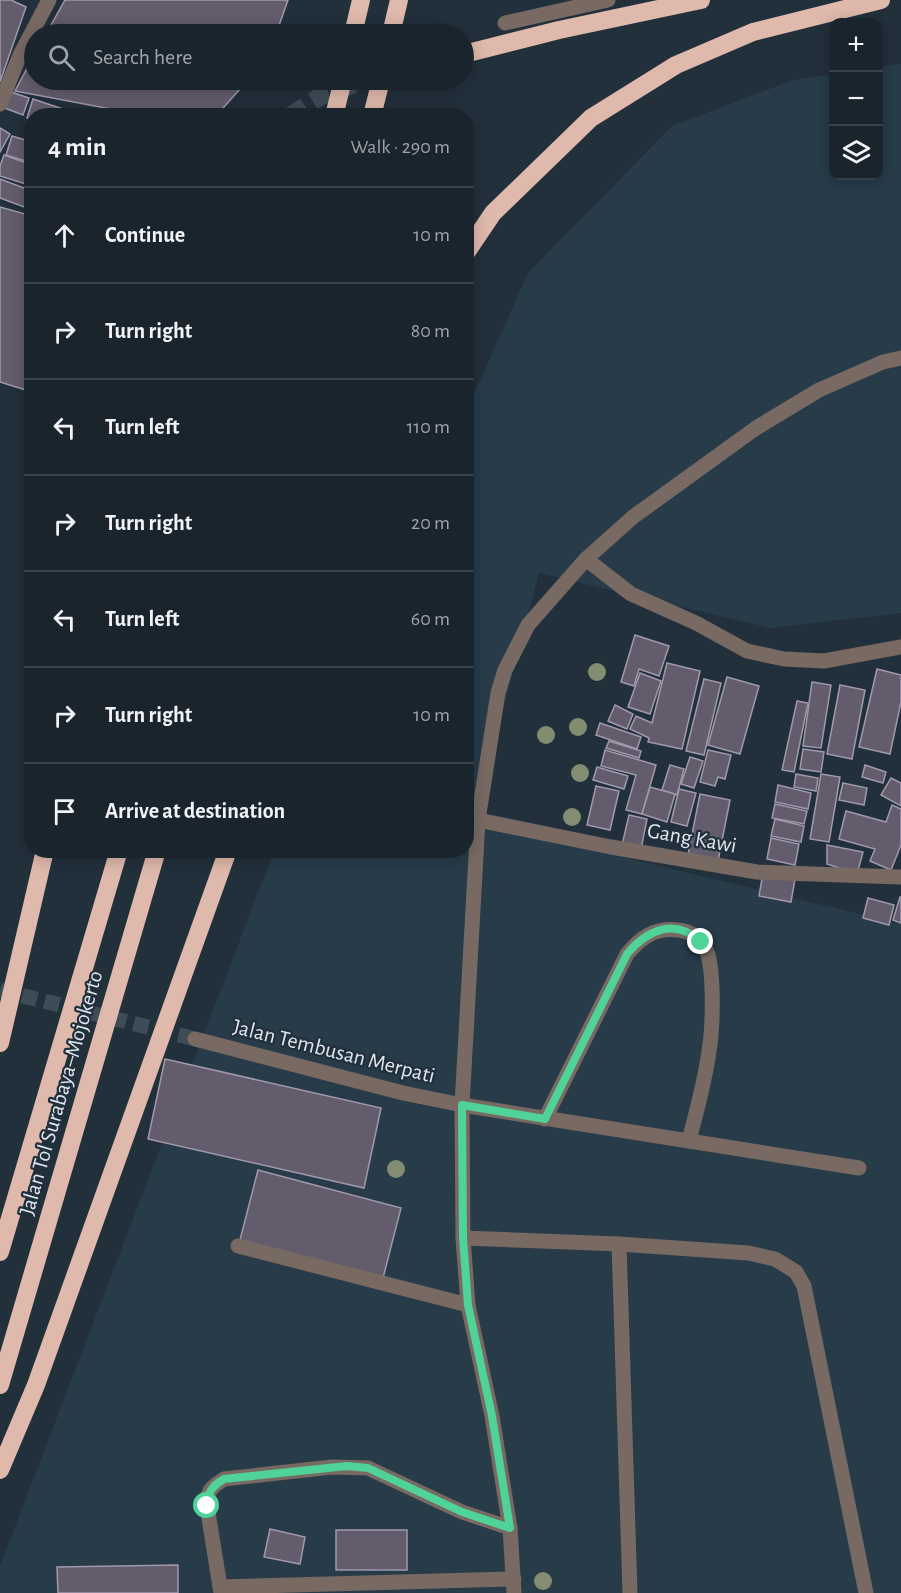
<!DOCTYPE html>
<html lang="en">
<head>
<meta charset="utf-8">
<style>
  :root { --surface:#1a242d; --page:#232c35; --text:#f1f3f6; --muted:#9fa4aa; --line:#384149 }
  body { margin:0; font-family:"Alegreya Sans",sans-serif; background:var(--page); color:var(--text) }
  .controls { position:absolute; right:18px; top:18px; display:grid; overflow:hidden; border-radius:12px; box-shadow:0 3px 15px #0003 }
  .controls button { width:54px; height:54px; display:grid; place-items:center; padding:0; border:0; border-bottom:2px solid var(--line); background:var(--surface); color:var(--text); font:30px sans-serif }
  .stop { position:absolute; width:18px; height:18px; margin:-14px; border:4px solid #4fd399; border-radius:50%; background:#fff }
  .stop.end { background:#4fd399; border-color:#fff; box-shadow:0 2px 6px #0008 }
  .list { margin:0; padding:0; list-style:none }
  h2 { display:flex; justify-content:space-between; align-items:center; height:78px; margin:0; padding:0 24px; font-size:26px }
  h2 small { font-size:20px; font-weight:400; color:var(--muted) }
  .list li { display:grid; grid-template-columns:39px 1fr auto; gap:18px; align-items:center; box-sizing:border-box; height:96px; padding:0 24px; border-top:2px solid var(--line) }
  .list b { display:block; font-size:22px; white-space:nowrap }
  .list em { font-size:20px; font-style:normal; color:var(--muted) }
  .icon { flex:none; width:33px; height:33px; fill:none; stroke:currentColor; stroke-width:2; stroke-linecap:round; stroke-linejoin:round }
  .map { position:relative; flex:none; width:901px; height:1593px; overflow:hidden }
  .search { position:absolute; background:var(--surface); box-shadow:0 3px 15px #0003; left:24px; top:24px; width:450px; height:66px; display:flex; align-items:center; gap:15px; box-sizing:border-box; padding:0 21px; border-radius:33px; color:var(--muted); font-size:22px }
  .panel { position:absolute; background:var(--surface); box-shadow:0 3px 15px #0003; left:24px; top:108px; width:450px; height:750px; border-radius:24px }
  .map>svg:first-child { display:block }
</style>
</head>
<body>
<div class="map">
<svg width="901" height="1593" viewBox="0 0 901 1593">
  <rect width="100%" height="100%" fill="#22303c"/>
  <!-- built -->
  <path fill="#273b49" d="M901,64V613L770,628L539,573L474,821L901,924V1593H0V1566L274,851L466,850L467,410L528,273L672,126L793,80L833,74L834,176H878L879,67Z"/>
  <!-- building -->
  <g fill="#625c6d" stroke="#a099ac" stroke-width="1.5">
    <path d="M0,0H11L26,7L0,82Z"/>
    <path d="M65,0H288L276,34H46Z"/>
    <path d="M34,55V80H248L216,116H148L15,91Z"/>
    <path d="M8,91L29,98L23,115L2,107Z"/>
    <path d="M33,99L63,109L61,116H32V119L27,118Z"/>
    <path d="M0,128L10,134L0,152Z"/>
    <path d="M12,136L32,142V163L6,155Z"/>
    <path d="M4,155L32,165V186L0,176V166Z"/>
    <path d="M0,179L32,191V210L0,198Z"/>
    <path d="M0,207L32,216V392L0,382Z"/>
    <path d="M635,635L669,646L659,676L639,669L634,686L621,682Z"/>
    <path d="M667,663L700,671L682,749L648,742L649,738L630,729L636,716L652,723Z"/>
    <path d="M877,669L901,675V702L890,754L859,747Z"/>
    <path d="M640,673L661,681L650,714L628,707Z"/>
    <path d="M727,677L759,686L740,754L708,745Z"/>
    <path d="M704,679L721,683L704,755L686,751Z"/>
    <path d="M812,682L831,685L821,748L803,746Z"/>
    <path d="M840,685L865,690L852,759L827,754Z"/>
    <path d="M797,701L808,703L794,772L782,770Z"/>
    <path d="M615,705L633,714L627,729L608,721Z"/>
    <path d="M600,723L641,737L637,749L596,735Z"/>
    <path d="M609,741L641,751L639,758L606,748Z"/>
    <path d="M803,749L824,752L821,772L800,769Z"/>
    <path d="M605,750L656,765L642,814L626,810L636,775L601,766Z"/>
    <path d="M708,750L731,755L725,779L718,777L715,786L700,782Z"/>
    <path d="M690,757L703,761L694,788L681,784Z"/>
    <path d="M670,765L684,769L677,795L662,790Z"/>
    <path d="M865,765L886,772L883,783L862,777Z"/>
    <path d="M597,767L628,776L624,789L593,780Z"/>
    <path d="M796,774L818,778L816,791L794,787Z"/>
    <path d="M821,774L840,777L829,842L810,839Z"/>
    <path d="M891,778L901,783V806L881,795Z"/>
    <path d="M843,783L867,788L864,805L839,800Z"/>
    <path d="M778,785L811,793L808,809L775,802Z"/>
    <path d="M596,786L619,791L610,830L587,825Z"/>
    <path d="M650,787L675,794L667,822L642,814Z"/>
    <path d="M679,789L696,793L687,826L671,822Z"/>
    <path d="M700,794L730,800L718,861L688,855Z"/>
    <path d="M775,804L807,811L804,824L772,818Z"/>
    <path d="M892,805L901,809V845L891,870L870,861L875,849L839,839L846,811L886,822Z"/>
    <path d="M629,815L647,819L641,849L622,845Z"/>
    <path d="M775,819L804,826L801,842L771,836Z"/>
    <path d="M771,838L799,844L795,865L767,859Z"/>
    <path d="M827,845L863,852L857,874L827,864Z"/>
    <path d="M763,873L795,879L791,902L759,896Z"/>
    <path d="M900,897H901V923L893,920Z"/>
    <path d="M868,898L894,905L889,925L863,918Z"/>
    <path d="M165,1059L381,1108L364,1188L148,1139Z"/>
    <path d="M258,1170L401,1208L383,1278L240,1240Z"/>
    <path d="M270,1529L305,1537L300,1564L264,1557Z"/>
    <rect x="336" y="1530" width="71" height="40"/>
    <path d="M178,1565V1593H58L57,1567Z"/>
  </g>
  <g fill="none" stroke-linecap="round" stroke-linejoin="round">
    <!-- minor-tunnel -->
    <path stroke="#3e4c57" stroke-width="15" stroke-dasharray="15 8" stroke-linecap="butt" d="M0,990L195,1039"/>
    <!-- motorway-tunnel -->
    <path stroke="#3e4c57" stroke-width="18" stroke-dasharray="18 9" stroke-linecap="butt" d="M290,116L321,96L366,80"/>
    <!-- service -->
    <g stroke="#786963" stroke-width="15">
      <path d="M505,23L608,0"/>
      <path d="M462,1105L859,1168"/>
      <path d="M545,1119L627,954C641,937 656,927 678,930C692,931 704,941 708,955C714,977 713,1028 709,1051C705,1082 696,1112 689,1141"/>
      <path d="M463,1238L619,1244L748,1253L775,1259L796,1272L804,1286L866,1593"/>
      <path d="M619,1244L630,1593"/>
      <path d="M238,1246L468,1305"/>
      <path d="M221,1587L514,1579"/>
      <path d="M221,1593L207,1506C208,1490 210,1488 224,1479L332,1467L368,1468L462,1512L510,1528"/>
      <path d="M514,1593L510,1528L492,1416L468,1305L463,1238L462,1105L478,820L498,693L505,670L528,625L586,559L633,517L756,428L819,390L883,362L901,358"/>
    </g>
    <!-- minor -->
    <g stroke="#786963" stroke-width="15">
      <path d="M0,104L20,55L49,0"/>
      <path d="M586,559L631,594L696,623L747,651L784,659L824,661L901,647"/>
      <path d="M478,820L611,847L757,872L901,877"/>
      <path d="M195,1039L403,1093L462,1105"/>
    </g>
    <!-- motorway -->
    <g stroke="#dfb9ab" stroke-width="18">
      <path d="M353,34L361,0"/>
      <path d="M391,34L399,0"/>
      <path d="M464,54L559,30L701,0"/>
      <path d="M334,116L343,80"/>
      <path d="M372,116L381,80"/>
      <path d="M466,253L493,213L591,118L676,65L753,32L881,0"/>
      <path d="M0,1043L45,850"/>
      <path d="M0,1252L119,850"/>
      <path d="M0,1385L157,850"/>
      <path d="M0,1470L36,1385L228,850"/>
    </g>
  </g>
  <!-- trees -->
  <g fill="#828d72">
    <circle cx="597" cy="672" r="9"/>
    <circle cx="578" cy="727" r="9"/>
    <circle cx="546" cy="735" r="9"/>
    <circle cx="580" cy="773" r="9"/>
    <circle cx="572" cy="817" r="9"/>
    <circle cx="396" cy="1169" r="9"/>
    <circle cx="543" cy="1581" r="9"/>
  </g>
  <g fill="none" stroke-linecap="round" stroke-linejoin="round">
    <!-- route -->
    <path stroke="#4fd399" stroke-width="8" d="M207,1506C208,1492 211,1487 224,1479L347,1466L368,1468L462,1512L510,1528L492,1416L468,1305L463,1238L462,1105L545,1119L627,954C647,930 675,917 701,942"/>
  </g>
  <g text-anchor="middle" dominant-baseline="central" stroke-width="4.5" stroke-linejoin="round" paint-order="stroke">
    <!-- street labels -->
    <g font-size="22" fill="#dfe8f0" stroke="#22303c">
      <text transform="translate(692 838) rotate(10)">Gang Kawi</text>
      <text transform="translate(334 1051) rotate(14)">Jalan Tembusan Merpati</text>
      <text transform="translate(61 1093) rotate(-74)">Jalan Tol Surabaya–Mojokerto</text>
    </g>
  </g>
</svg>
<div class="controls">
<button>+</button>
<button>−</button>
<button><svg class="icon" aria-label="layers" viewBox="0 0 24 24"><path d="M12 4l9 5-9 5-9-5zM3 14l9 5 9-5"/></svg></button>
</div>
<div class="stop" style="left:207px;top:1506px"></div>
<div class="stop end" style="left:701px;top:942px"></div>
<div class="search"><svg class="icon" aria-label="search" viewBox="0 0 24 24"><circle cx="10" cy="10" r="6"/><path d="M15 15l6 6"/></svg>Search here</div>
<section class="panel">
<h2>4 min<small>Walk · 290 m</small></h2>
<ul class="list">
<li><svg class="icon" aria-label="ahead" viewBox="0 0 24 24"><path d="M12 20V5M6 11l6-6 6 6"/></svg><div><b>Continue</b></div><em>10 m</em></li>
<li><svg class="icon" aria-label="right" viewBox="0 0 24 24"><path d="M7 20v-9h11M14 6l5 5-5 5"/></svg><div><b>Turn right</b></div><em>80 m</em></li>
<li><svg class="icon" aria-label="left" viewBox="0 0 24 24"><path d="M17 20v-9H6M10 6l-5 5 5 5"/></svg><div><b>Turn left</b></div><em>110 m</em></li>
<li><svg class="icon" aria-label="right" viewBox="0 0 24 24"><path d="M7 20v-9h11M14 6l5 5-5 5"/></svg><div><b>Turn right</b></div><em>20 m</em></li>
<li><svg class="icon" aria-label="left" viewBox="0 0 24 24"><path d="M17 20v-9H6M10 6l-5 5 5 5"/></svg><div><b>Turn left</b></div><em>60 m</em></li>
<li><svg class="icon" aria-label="right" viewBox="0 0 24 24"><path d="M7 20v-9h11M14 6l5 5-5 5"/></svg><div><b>Turn right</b></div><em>10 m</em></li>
<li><svg class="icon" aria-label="arrive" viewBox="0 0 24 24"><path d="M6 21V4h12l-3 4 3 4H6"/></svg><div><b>Arrive at destination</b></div></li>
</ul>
</section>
</div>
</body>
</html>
